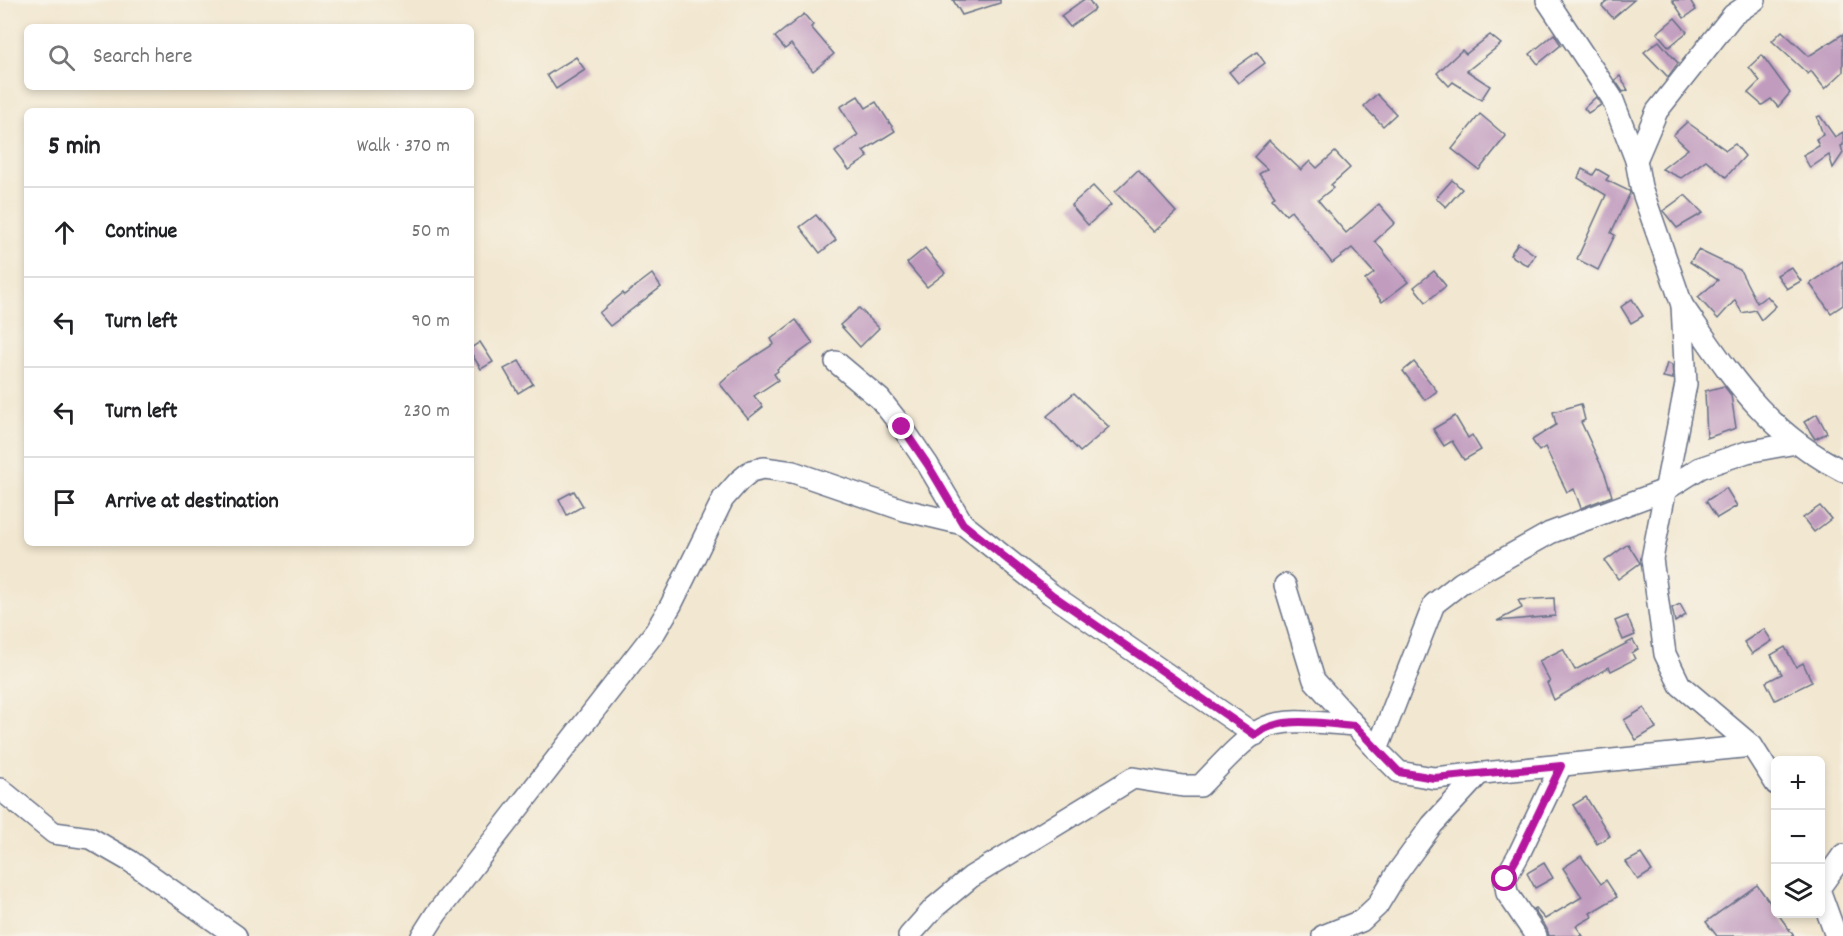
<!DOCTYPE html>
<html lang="en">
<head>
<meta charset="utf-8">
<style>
  :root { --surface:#fff; --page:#f2f2f2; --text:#202124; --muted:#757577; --line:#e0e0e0 }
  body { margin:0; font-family:Dekko,sans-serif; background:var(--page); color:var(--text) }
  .controls { position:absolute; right:18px; bottom:18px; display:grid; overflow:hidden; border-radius:9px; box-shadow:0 3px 9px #0003 }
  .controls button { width:54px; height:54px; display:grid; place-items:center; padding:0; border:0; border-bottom:2px solid var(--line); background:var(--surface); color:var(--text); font:30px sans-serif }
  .stop { position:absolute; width:18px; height:18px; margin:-14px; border:4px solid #b5179e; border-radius:50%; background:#fff }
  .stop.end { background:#b5179e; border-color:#fff; box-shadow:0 2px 6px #0008 }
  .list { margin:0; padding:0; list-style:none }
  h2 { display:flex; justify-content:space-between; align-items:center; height:78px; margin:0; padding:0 24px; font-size:26px }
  h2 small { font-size:20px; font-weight:400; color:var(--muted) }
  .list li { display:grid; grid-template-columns:39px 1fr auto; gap:18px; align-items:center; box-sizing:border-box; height:90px; padding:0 24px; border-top:2px solid var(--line) }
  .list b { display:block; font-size:22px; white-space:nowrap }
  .list em { font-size:20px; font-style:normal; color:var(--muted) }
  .icon { flex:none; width:33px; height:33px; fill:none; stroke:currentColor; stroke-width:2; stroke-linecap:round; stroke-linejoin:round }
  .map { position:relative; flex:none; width:1843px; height:936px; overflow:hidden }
  .search { position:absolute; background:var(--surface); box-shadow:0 3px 9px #0003; left:24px; top:24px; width:450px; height:66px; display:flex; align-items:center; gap:15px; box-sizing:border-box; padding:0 21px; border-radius:9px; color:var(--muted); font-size:22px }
  .panel { position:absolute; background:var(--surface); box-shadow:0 3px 9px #0003; left:24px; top:108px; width:450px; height:438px; border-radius:9px }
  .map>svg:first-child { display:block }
</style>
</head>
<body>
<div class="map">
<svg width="1843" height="936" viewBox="0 0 1843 936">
  <rect width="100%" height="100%" fill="#f7f3e8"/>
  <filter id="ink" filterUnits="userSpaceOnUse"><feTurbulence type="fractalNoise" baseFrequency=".0167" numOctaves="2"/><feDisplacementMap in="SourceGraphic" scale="12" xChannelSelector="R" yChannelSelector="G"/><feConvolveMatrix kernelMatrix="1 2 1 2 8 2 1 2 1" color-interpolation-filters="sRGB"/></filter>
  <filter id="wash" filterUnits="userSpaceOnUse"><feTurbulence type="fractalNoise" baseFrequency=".008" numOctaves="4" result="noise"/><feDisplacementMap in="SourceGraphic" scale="24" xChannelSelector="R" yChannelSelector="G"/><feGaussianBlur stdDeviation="1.35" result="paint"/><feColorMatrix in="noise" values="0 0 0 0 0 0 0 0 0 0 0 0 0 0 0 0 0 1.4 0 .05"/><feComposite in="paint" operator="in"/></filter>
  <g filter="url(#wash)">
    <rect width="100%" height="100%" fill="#f2e7d0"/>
    <g id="blocks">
      <!-- building -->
      <g fill="#c19cbf">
        <path d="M953,0H1000V3L962,15Z"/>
        <path d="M1083,0H1089L1095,9L1070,27L1061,16Z"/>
        <path d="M1609,0H1634L1613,18L1602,6Z"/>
        <path d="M1672,0H1690L1696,10L1684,18Z"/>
        <path d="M804,14L813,25L811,27L834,54L813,71L791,44L785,49L775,37Z"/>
        <path d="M1675,18L1687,32L1669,47L1657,33Z"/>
        <path d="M1782,31L1809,56L1843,34V72L1825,89L1811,71L1808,74L1772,41Z"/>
        <path d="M1554,34L1561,45L1538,64L1530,54Z"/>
        <path d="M1490,35L1501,44L1467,71L1490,86L1481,100L1453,82L1449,86L1437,73L1462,50L1466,54Z"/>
        <path d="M1659,41L1678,63L1668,77L1644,52Z"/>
        <path d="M1257,52L1265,63L1238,83L1229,72Z"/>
        <path d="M1762,55L1790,93L1778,107L1771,99L1762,105L1748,93L1760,81L1749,67Z"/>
        <path d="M576,57L585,70L556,89L547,75Z"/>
        <path d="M1620,76L1628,90L1623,92L1615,80Z"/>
        <path d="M1377,94L1396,114L1383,126L1364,106Z"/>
        <path d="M858,96L866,108L876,102L895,131L863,151L868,157L849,170L835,152L858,135L840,107Z"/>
        <path d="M1596,97L1601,105L1588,113L1584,108Z"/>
        <path d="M1480,114L1506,136L1479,170L1452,149Z"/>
        <path d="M1820,116L1835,137L1843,132V145L1841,146L1843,153L1833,168L1829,155L1810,168L1803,155L1819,146L1816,139L1823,135L1817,117Z"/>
        <path d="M1687,122L1726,150L1735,144L1745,156L1726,177L1706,160L1681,178L1662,169L1688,149L1673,135Z"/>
        <path d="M1269,140L1301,170L1310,161L1317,168L1335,152L1350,168L1331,185L1333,188L1318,200L1346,233L1379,204L1395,223L1375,241L1408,282L1382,302L1365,280L1374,273L1352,248L1332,263L1291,211L1286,215L1272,199L1275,196L1259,174L1267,169L1254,157Z"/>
        <path d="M1582,169L1593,175L1597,169L1609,176L1606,180L1629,191L1630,193L1611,233L1615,235L1598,270L1577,259L1606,195L1578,178Z"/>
        <path d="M1138,170L1176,212L1154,232L1115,192Z"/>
        <path d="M1452,180L1462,189L1446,207L1436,198Z"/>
        <path d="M1093,186L1111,205L1088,225L1071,205Z"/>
        <path d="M1685,195L1703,213L1677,228L1663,211Z"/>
        <path d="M816,215L836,240L820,253L800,227Z"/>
        <path d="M1518,243L1535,255L1528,266L1510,255Z"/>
        <path d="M925,248L945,273L927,287L907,263Z"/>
        <path d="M1698,250L1740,270L1757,303L1767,296L1776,306L1761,320L1755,310L1742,313L1735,300L1718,319L1698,297L1718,280L1690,262Z"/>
        <path d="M1843,261V305L1831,313L1810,284Z"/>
        <path d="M1791,267L1801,281L1787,289L1777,275Z"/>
        <path d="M1434,271L1446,286L1426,302L1414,287Z"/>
        <path d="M652,274L661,287L610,326L599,313L623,293L624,295Z"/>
        <path d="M1632,299L1643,316L1631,323L1621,307Z"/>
        <path d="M859,308L879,328L860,347L840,325Z"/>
        <path d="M796,320L813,343L777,369L778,371L774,374L778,380L754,396L763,407L748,419L720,384L741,365L774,344L771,339Z"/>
        <path d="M480,342L493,362L481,369L471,353V348Z"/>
        <path d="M519,361L533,384L518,393L504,369Z"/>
        <path d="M1414,362L1437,391L1425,400L1403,371Z"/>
        <path d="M1667,363L1672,365L1673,379L1663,377Z"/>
        <path d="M1724,386L1731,395L1736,428L1707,438L1705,391Z"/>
        <path d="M1074,393L1109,427L1080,452L1047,416Z"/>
        <path d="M1581,404L1585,420L1581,422L1605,474L1612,496L1581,508L1574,489L1567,492L1545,447L1539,451L1532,440L1556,425L1553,412Z"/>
        <path d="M1817,414L1827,433L1815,439L1804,422Z"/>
        <path d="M1455,416L1468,438L1472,435L1481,450L1464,460L1452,441L1444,446L1433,429Z"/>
        <path d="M1726,488L1737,506L1717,518L1706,501Z"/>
        <path d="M574,491L583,506L567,515L559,499Z"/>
        <path d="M1820,506L1831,519L1814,532L1803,518Z"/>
        <path d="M1628,544L1640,563L1618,579L1605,561Z"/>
        <path d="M1554,598L1555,616L1497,621L1522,608L1518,600Z"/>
        <path d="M1680,604L1686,615L1675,622L1672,608Z"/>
        <path d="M1627,616L1635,635L1623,640L1615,621Z"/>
        <path d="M1764,629L1772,641L1752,654L1744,642Z"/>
        <path d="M1633,640L1638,649L1632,653L1635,659L1611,671L1609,667L1554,700L1547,683L1550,682L1539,661L1563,649L1575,670Z"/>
        <path d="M1785,647L1796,667L1803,663L1812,682L1775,700L1766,682L1782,674L1771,655Z"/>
        <path d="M1644,708L1656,728L1636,740L1624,720Z"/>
        <path d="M1586,797L1610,836L1597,844L1573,805Z"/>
        <path d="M1641,854L1652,871L1638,880L1626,862Z"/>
        <path d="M1581,856L1601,884L1606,880L1617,897L1590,913L1592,917L1576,926L1583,936H1549L1547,929L1533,909L1535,908L1545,919L1582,897L1563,868Z"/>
        <path d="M1544,863L1553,878L1535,888L1527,873Z"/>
        <path d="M1757,885L1776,911V914H1778L1794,936H1717L1706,922Z"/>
      </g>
    </g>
  </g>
  <g filter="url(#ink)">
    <use href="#blocks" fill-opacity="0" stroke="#666f86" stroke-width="1.5"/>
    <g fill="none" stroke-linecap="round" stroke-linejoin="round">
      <defs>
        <g id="minor">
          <path d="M1547,0L1612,98L1636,160L1641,187L1682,305L1686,384L1652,559L1665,654L1680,685L1752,746L1776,784"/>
          <path d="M1636,160L1657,111L1733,15L1755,0"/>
          <path d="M1682,305C1731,375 1764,431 1843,471"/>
          <path d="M836,362L880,399L902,427L928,465L963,524L1051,594L1255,735"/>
          <path d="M1285,585L1314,680L1377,750L1399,772L1434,778L1752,746"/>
          <path d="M1377,750L1434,604L1461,583L1550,533L1665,490L1700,468L1747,452L1796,443"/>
          <path d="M0,789L54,833L90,838L130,861L236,936"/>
          <path d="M1820,887L1843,855"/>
          <path d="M1820,892L1836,936"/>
          <path d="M422,936L436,914L655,632L671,605L723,499L739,481L751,471L764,468L793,472L904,510L963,524"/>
          <path d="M909,936L935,907L971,877L1133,778L1183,786H1200C1219,767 1239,743 1262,729C1284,716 1330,724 1355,725"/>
          <path d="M1323,936L1361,921L1377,906L1397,873L1432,825L1480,773"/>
          <path d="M1536,936L1507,893L1505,879L1519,854L1561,766"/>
        </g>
      </defs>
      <!-- minor casing -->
      <use href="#minor" stroke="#666f86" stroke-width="24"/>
      <!-- minor -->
      <use href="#minor" stroke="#fff" stroke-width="21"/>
    </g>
  </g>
  <g fill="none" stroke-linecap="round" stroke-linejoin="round" filter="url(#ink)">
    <!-- route -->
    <path stroke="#b5179e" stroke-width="8" d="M902,427L928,465L963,524L1051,594L1255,735C1281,714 1323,724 1355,726L1399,772L1434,778L1561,766L1519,854L1505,879"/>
  </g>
</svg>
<div class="controls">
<button>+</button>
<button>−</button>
<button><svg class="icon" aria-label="layers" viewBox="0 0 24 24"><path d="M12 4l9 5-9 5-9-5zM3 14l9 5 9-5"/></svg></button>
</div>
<div class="stop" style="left:1505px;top:879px"></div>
<div class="stop end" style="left:902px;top:427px"></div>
<div class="search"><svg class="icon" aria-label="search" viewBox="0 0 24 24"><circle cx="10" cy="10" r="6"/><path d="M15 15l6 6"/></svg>Search here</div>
<section class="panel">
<h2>5 min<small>Walk · 370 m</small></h2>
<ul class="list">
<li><svg class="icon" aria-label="ahead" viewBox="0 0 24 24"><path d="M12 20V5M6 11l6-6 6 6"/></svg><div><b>Continue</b></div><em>50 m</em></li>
<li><svg class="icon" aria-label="left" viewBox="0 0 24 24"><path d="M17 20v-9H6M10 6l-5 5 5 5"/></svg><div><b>Turn left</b></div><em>90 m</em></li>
<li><svg class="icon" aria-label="left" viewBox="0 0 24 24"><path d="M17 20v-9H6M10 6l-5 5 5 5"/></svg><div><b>Turn left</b></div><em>230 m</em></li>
<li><svg class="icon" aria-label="arrive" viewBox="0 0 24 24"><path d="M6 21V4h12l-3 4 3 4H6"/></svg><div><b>Arrive at destination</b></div></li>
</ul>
</section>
</div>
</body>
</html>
